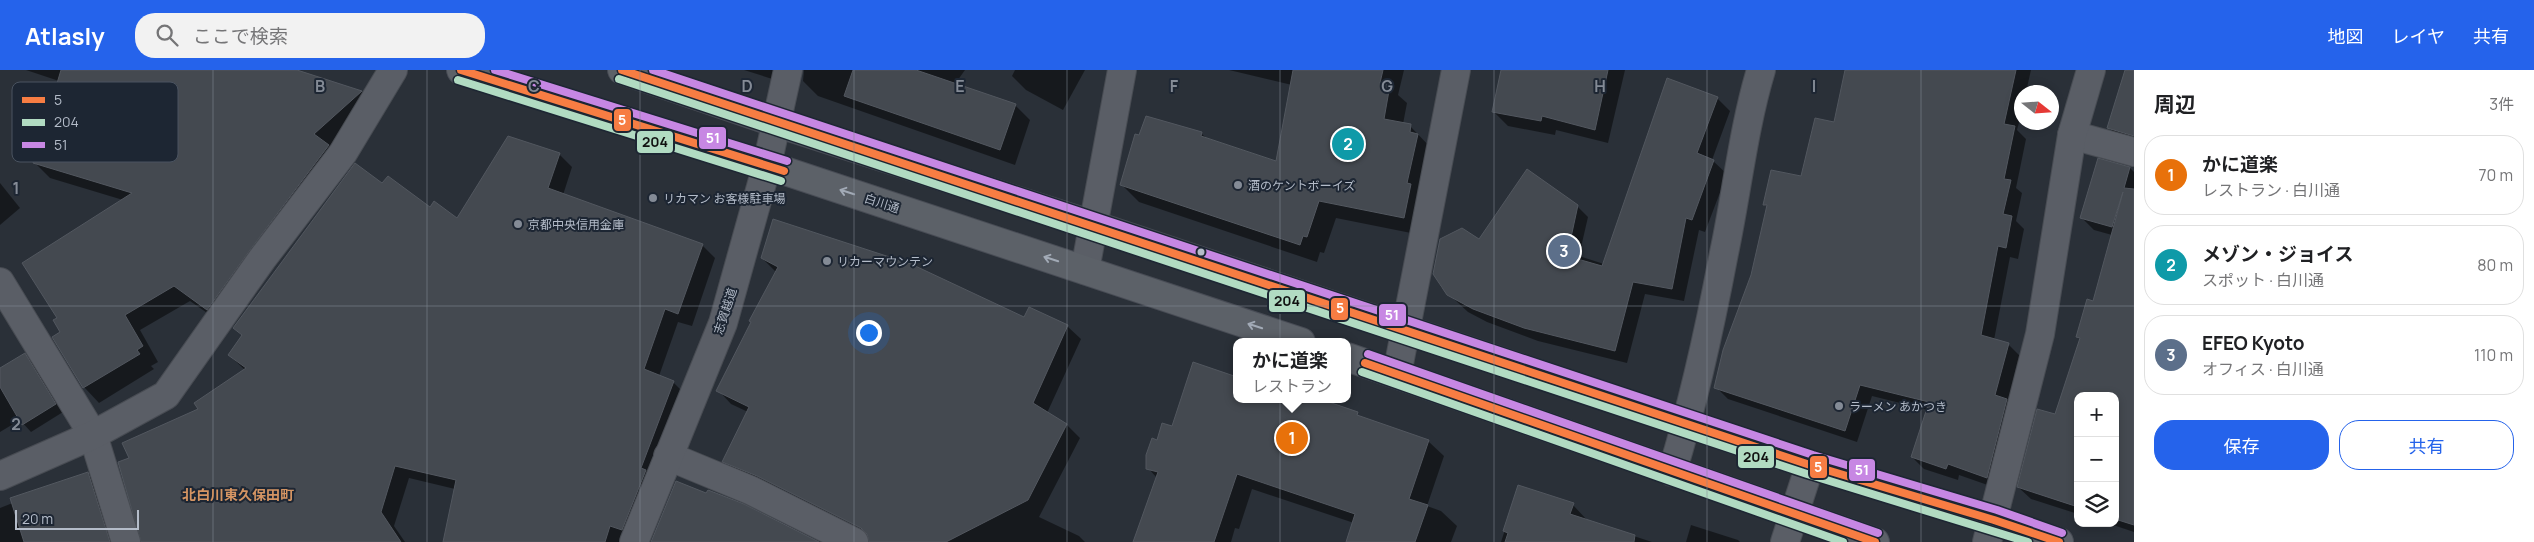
<!DOCTYPE html>
<html lang="ja">
<head>
<meta charset="utf-8">
<style>
  :root { --surface:#fff; --page:#f2f2f2; --text:#202124; --muted:#757577; --line:#e0e0e0; --accent:#2563eb }
  body { margin:0; font-family:Manrope,"Noto Sans JP",sans-serif; background:var(--page); color:var(--text) }
  .controls { position:absolute; right:15px; bottom:15px; display:grid; overflow:hidden; border-radius:10px; box-shadow:0 2px 8px #0003 }
  .controls button { width:45px; height:45px; display:grid; place-items:center; padding:0; border:0; border-bottom:1px solid var(--line); background:var(--surface); color:var(--text); font:25px sans-serif }
  .compass { position:absolute; left:2014px; top:15px; width:45px; height:45px; border-radius:50%; background:var(--surface); box-shadow:0 2px 8px #0003; rotate:107deg }
  .scale { position:absolute; left:15px; bottom:12px; width:124px; box-sizing:border-box; padding-left:5px; border:2px solid #b4bcc9; border-top:0; font-size:14px; line-height:18px; white-space:nowrap; color:#b4bcc9; -webkit-text-stroke:4px #1d2633; paint-order:stroke }
  .you { position:absolute; left:868px; top:262px; width:18px; height:18px; margin:-12px; border:4px solid #fff; border-radius:50%; background:#1a73e8; box-shadow:0 0 0 8px #1a73e833 }
  .badge { display:grid; place-items:center; width:32px; height:32px; border-radius:50%; background:var(--accent); color:#fff; font-size:16px; font-weight:700 }
  .pin { position:absolute; translate:-50% -50%; border:2px solid #fff; box-shadow:0 1px 5px #0006 }
  .popup { position:absolute; left:1233px; top:268px; width:118px; height:65px; box-sizing:border-box; display:grid; place-content:center; border-radius:10px; background:var(--surface); filter:drop-shadow(0 1px 4px #0005); font-size:16px; white-space:nowrap; color:var(--muted) }
  .popup b { font-size:19px; color:var(--text) }
  .popup::after { content:''; position:absolute; left:50%; top:100%; margin-left:-10px; border:10px solid transparent; border-top-color:var(--surface) }
  .list { margin:0; padding:0; list-style:none }
  h2 { display:flex; justify-content:space-between; align-items:center; height:65px; margin:0; padding:0 20px; font-size:21px }
  h2 small { font-size:16px; font-weight:400; color:var(--muted) }
  .list li { display:grid; grid-template-columns:32px 1fr auto; gap:15px; align-items:center; box-sizing:border-box; height:80px; margin:0 10px 10px; padding:0 10px; border:1px solid var(--line); border-radius:20px }
  .list b { display:block; font-size:19px; white-space:nowrap }
  .list p { margin:0; font-size:16px; white-space:nowrap; color:var(--muted) }
  .list em { font-size:16px; font-style:normal; color:var(--muted) }
  .actions { display:flex; gap:10px; padding:15px 20px }
  .actions a { flex:1; padding:11px 0; border:1px solid var(--accent); border-radius:20px; text-align:center; font-size:18px; color:var(--accent) }
  .actions .main { background:var(--accent); color:#fff }
  .icon { flex:none; width:28px; height:28px; fill:none; stroke:currentColor; stroke-width:2; stroke-linecap:round; stroke-linejoin:round }
  .map { position:relative; flex:none; width:2134px; height:472px; overflow:hidden }
  header { display:flex; align-items:center; gap:30px; box-sizing:border-box; height:70px; padding:0 25px; background:var(--accent); color:#fff }
  header strong { font-size:24px }
  nav { display:flex; gap:28px; margin-inline-start:auto; font-size:18px }
  .search { width:350px; height:45px; background:var(--page); display:flex; align-items:center; gap:12px; box-sizing:border-box; padding:0 18px; border-radius:20px; color:var(--muted); font-size:19px }
  main { display:flex }
  aside { flex:1; background:var(--surface) }
  .map>svg:first-child { display:block }
</style>
</head>
<body>
<header>
<strong>Atlasly</strong>
<div class="search"><svg class="icon" aria-label="search" viewBox="0 0 24 24"><circle cx="10" cy="10" r="6"/><path d="M15 15l6 6"/></svg>ここで検索</div>
<nav><a>地図</a><a>レイヤ</a><a>共有</a></nav>
</header>
<main>
<div class="map">
<svg width="2134" height="472" viewBox="0 0 2134 472">
  <rect width="100%" height="100%" fill="#2a3038"/>
  <!-- shadow -->
  <g fill="#0007">
    <path d="M26,0H293L362,22L376,37L223,254L190,231L140,260L158,292L151,296L154,299L99,333L84,317L62,263L59,248L123,130L50,108L34,92L59,11Z"/>
    <path d="M744,0H799L788,14Z"/>
    <path d="M804,0H965L955,14L1015,35L1030,50L1015,95L818,26L803,11Z"/>
    <path d="M1015,0H1085L1063,40L1026,20L1012,6Z"/>
    <path d="M1229,0H1404L1398,25L1407,33L1403,54L1410,56L1435,82L1421,165L1336,148L1324,183L1320,182L1317,192L1139,132L1122,115L1201,63L1208,70L1277,92L1292,15Z"/>
    <path d="M1502,0H1625L1608,73L1556,60L1555,65L1508,56L1493,41Z"/>
    <path d="M1846,0H2031L2026,22H2022V41L2017,60L2026,69L2016,118L2022,123L2016,151L2024,159L2018,189L2010,187L1994,270L2008,274L2020,286L2008,332L2018,342L1999,419L1959,405L1958,410L1924,399L1912,387L1928,340L1872,326L1857,372L1728,329L1716,317L1752,205L1768,137L1764,134L1802,108L1834,53Z"/>
    <path d="M2128,0H2134V75L2123,72L2109,58Z"/>
    <path d="M1717,28L1730,41L1712,90L1727,104L1705,162L1699,160L1684,231L1645,224L1627,293L1538,271L1487,252L1468,242L1441,217L1434,204L1480,171L1575,134L1588,147L1579,186L1604,194Z"/>
    <path d="M559,84L572,97L563,125L702,175L715,188L692,256L678,252L659,306L673,312L686,325L635,472H445L455,419L409,408L394,456L405,472H142L131,389L200,339L245,300L229,285L243,266L234,258L382,115L457,150Z"/>
    <path d="M2099,90L2130,98L2134,102V462L2107,453H2115V326H2078V444L2031,429L2018,417L2056,346L2081,270L2077,267L2094,232L2112,165L2094,160L2082,148Z"/>
    <path d="M0,113L20,138L0,155Z"/>
    <path d="M762,188L1025,248L1067,256L1081,269L1047,343L1067,355L1080,368L1039,447L1079,466L1085,472H871L869,468L771,419L737,404L724,391L748,342L731,334L718,320L776,202Z"/>
    <path d="M25,285L33,293L63,342L31,362L20,350L0,362V299Z"/>
    <path d="M1237,329L1428,371L1444,386L1427,436L1441,441L1457,456L1451,472H1347L1354,453L1252,419L1239,459L1235,458L1231,472H1134L1157,408L1148,398L1158,371L1172,357Z"/>
    <path d="M88,403L101,417L118,472H0V438Z"/>
    <path d="M1519,417L1573,435L1588,451L1652,472H1501Z"/>
    <path d="M1691,455L1738,470L1740,472H1686Z"/>
  </g>
  <!-- building -->
  <g fill="#444950" stroke="#52575f">
    <path d="M61,0H297L362,21L314,64L329,75L250,180L207,240L174,216L125,245L143,276L137,280L140,284L83,318L52,267L60,262L53,250L57,248L22,193L132,123L33,93Z"/>
    <path d="M853,0H916L1016,34L1000,80L844,26Z"/>
    <path d="M1293,0H1383L1380,13L1390,15L1384,49L1411,54L1410,62L1418,64L1407,113L1411,114L1404,148L1319,131L1307,167L1303,166L1300,175L1120,115L1135,64L1139,65L1146,46L1202,62L1201,66L1276,91Z"/>
    <path d="M1501,0H1608L1595,60L1542,46L1541,51L1492,42Z"/>
    <path d="M1845,0H2016L2004,54L2015,56L2004,109L2011,110L2003,144L2012,146L2006,178L1998,176L1981,265L2009,273L1995,325L2007,329L1987,408L1948,394L1946,399L1911,387L1929,332L1860,315L1845,361L1714,318L1723,280L1751,205L1767,135H1763L1771,100L1801,106L1815,48L1834,52Z"/>
    <path d="M2125,0H2134V66L2107,58Z"/>
    <path d="M1667,8L1718,27L1697,83L1714,90L1692,150L1686,148L1672,219L1633,212L1615,281L1524,258L1473,239L1447,225L1433,204L1440,169L1462,158L1479,169L1527,99L1578,135L1567,186L1602,196Z"/>
    <path d="M508,66L560,83L548,118L703,174L678,244L665,239L644,299L674,311L641,398L646,400L622,460L610,456L605,472H443L456,410L395,396L381,442L401,472H141L118,392L129,388L122,373L198,339L194,333L246,298L228,285L242,265L233,258L355,93L382,113L388,106L430,137L434,131L457,148Z"/>
    <path d="M2098,88L2130,97L2124,118L2134,119V455L2115,449V326H2078V437L2017,417L2037,339L2055,344L2080,268L2076,267L2087,229L2093,231L2123,122L2112,157L2080,148Z"/>
    <path d="M773,149L911,194L1024,247L1029,237L1068,255L1033,333L1067,354L1028,430L946,472H869L867,464L861,458L757,406L722,392L749,337L716,321L751,252L749,251L778,197L761,188Z"/>
    <path d="M25,283L56,334L22,355L0,317V298Z"/>
    <path d="M1193,292L1237,307V329H1320L1358,342L1357,345L1429,370L1409,429L1428,435L1415,472H1346L1355,444L1237,404L1214,472H1133L1158,402L1146,399V385L1152,368L1157,370L1162,353L1172,356Z"/>
    <path d="M88,402L110,472H24L10,428Z"/>
    <path d="M676,411L706,423L708,420L744,434L819,472H651Z"/>
    <path d="M1518,415L1574,433L1570,444L1635,465L1634,472H1505L1508,463L1503,461Z"/>
  </g>
  <g fill="none" stroke-linecap="round" stroke-linejoin="round">
    <defs>
      <g id="street">
        <path d="M2072,65L2134,82"/>
        <path d="M1085,200L1122,0"/>
        <path d="M0,212L93,365L126,472"/>
        <path d="M1397,304L1456,0"/>
        <path d="M668,386L750,420L854,472"/>
        <path d="M1672,402C1694,331 1710,257 1724,183C1737,122 1743,60 1761,0"/>
        <path d="M0,406L93,365L166,325L262,189L343,83L393,0"/>
        <path d="M634,472L723,253L767,95L788,0"/>
        <path d="M1785,472L1810,395"/>
        <path d="M1987,472L2040,264L2072,65L2091,0"/>
      </g>
      <g id="primary">
        <path d="M461,0L767,95L1301,272"/>
        <path d="M622,0L777,53L1093,155L1810,395L1994,450L2059,472"/>
        <path d="M1347,287L1875,472"/>
      </g>
    </defs>
    <!-- street casing -->
    <use href="#street" stroke="#484c53" stroke-width="30"/>
    <!-- primary casing -->
    <use href="#primary" stroke="#484c55" stroke-width="30"/>
    <!-- street -->
    <use href="#street" stroke="#5a5e66" stroke-width="28"/>
    <!-- primary -->
    <use href="#primary" stroke="#5c6168" stroke-width="28"/>
    <defs>
      <g id="bus-1">
        <path d="M461,0L784,101"/>
        <path d="M622,0L1810,395L1994,450L2059,472"/>
        <path d="M1365,293L1875,472"/>
      </g>
      <g id="bus-2">
        <path d="M619,9L1807,404L2028,472"/>
        <path d="M458,10L781,111"/>
        <path d="M1362,302L1843,472"/>
      </g>
      <g id="bus-3">
        <path d="M495,0L787,91"/>
        <path d="M653,0L1813,385L1997,440L2062,463"/>
        <path d="M1368,284L1878,463"/>
      </g>
    </defs>
    <!-- bus-1 casing -->
    <use href="#bus-1" stroke="#1d2633" stroke-width="11"/>
    <!-- bus-2 casing -->
    <use href="#bus-2" stroke="#1d2633" stroke-width="11"/>
    <!-- bus-3 casing -->
    <use href="#bus-3" stroke="#1d2633" stroke-width="11"/>
    <!-- bus-1 -->
    <use href="#bus-1" stroke="#f77d43" stroke-width="8"/>
    <!-- bus-2 -->
    <use href="#bus-2" stroke="#b1dbc2" stroke-width="8"/>
    <!-- bus-3 -->
    <use href="#bus-3" stroke="#c787e3" stroke-width="8"/>
  </g>
  <!-- one-way arrows -->
  <defs><path id="oneway-shaft" d="M-6 0H5M1.5-3L5.5 0L1.5 3" fill="none" stroke-width="1.6" stroke-linecap="round" stroke-linejoin="round" transform="scale(1.25)"/></defs>
  <g stroke="#a2aab6">
    <use href="#oneway-shaft" transform="translate(847 122) rotate(-162)"/>
    <use href="#oneway-shaft" transform="translate(1051 189) rotate(-162)"/>
    <use href="#oneway-shaft" transform="translate(1255 256) rotate(-162)"/>
  </g>
  <!-- grid -->
  <path fill="none" stroke="#848b96" stroke-width="1" stroke-opacity="0.55" d="M213,0V472M427,0V472M640,0V472M854,0V472M1067,0V472M1280,0V472M1494,0V472M1707,0V472M1921,0V472M0,236H2134"/>
  <!-- markers -->
  <g fill="#848b96" stroke="#1d2633" stroke-width="2">
    <circle cx="1238" cy="115" r="5"/>
    <circle cx="653" cy="128" r="5"/>
    <circle cx="518" cy="154" r="5"/>
    <circle cx="827" cy="191" r="5"/>
    <circle cx="1839" cy="336" r="5"/>
  </g>
  <circle fill="#b4bcc9" stroke="#1d2633" stroke-width="2" cx="1201" cy="182" r="4.5"/>
  <g text-anchor="middle" dominant-baseline="central" stroke-width="4" stroke-linejoin="round" paint-order="stroke">
    <!-- poi labels -->
    <g font-size="12" fill="#b4bcc9" stroke="#1d2633" text-anchor="start">
      <text x="1248" y="115">酒のケントボーイズ</text>
      <text x="663" y="128">リカマン お客様駐車場</text>
      <text x="528" y="154">京都中央信用金庫</text>
      <text x="837" y="191">リカーマウンテン</text>
      <text x="1849" y="336">ラーメン あかつき</text>
    </g>
    <!-- street labels -->
    <g font-size="12" fill="#b4bcc9" stroke="#1d2633">
      <text transform="translate(882 133) rotate(18)">白川通</text>
      <text transform="translate(725 241) rotate(-72)">志賀越道</text>
    </g>
    <!-- neighbourhood labels -->
    <g font-size="14" font-weight="bold" fill="#d59563" stroke="#1d2633">
      <text x="238" y="424">北白川東久保田町</text>
    </g>
  </g>
  <!-- legend -->
  <rect x="12" y="12" width="166" height="80" rx="8" fill="#1d2633" stroke="#4a5360" stroke-width="1"/>
  <rect x="22" y="27" width="23" height="6" fill="#f77d43"/>
  <rect x="22" y="49" width="23" height="7" fill="#b1dbc2"/>
  <rect x="22" y="72" width="23" height="6" fill="#c787e3"/>
  <g font-size="14" fill="#b4bcc9">
    <text x="54" y="35">5</text>
    <text x="54" y="57">204</text>
    <text x="54" y="80">51</text>
  </g>
  <g font-size="16" text-anchor="middle" font-weight="bold" fill="#848b96" stroke="#1d2633" stroke-width="4" stroke-linejoin="round" paint-order="stroke">
    <text x="320" y="22">B</text>
    <text x="534" y="22">C</text>
    <text x="747" y="22">D</text>
    <text x="960" y="22">E</text>
    <text x="1174" y="22">F</text>
    <text x="1387" y="22">G</text>
    <text x="1600" y="22">H</text>
    <text x="1814" y="22">I</text>
    <text x="16" y="124">1</text>
    <text x="16" y="360">2</text>
  </g>
  <g stroke="#1d2633" stroke-width="2">
    <rect x="613" y="38" width="19" height="24" rx="5" fill="#f77d43"/>
    <rect x="698" y="56" width="29" height="24" rx="5" fill="#c787e3"/>
    <rect x="636" y="60" width="38" height="24" rx="5" fill="#b1dbc2"/>
    <rect x="1268" y="219" width="38" height="24" rx="5" fill="#b1dbc2"/>
    <rect x="1330" y="227" width="19" height="24" rx="5" fill="#f77d43"/>
    <rect x="1378" y="233" width="29" height="24" rx="5" fill="#c787e3"/>
    <rect x="1737" y="375" width="38" height="24" rx="5" fill="#b1dbc2"/>
    <rect x="1809" y="385" width="19" height="24" rx="5" fill="#f77d43"/>
    <rect x="1848" y="388" width="28" height="24" rx="5" fill="#c787e3"/>
  </g>
  <g font-size="14" text-anchor="middle" font-weight="bold" fill="#fff">
    <text x="622" y="55">5</text>
    <text x="713" y="73">51</text>
    <text x="1340" y="243">5</text>
    <text x="1392" y="250">51</text>
    <text x="1818" y="402">5</text>
    <text x="1862" y="405">51</text>
  </g>
  <g font-size="14" text-anchor="middle" font-weight="bold" fill="#111">
    <text x="655" y="77">204</text>
    <text x="1287" y="236">204</text>
    <text x="1756" y="392">204</text>
  </g>
</svg>
<div class="controls">
<button>+</button>
<button>−</button>
<button><svg class="icon" aria-label="layers" viewBox="0 0 24 24"><path d="M12 4l9 5-9 5-9-5zM3 14l9 5 9-5"/></svg></button>
</div>
<svg class="compass" viewBox="-18 -18 36 36"><path d="M0-13l5 13h-10z" fill="#e53935"/><path d="M0 13l5-13h-10z" fill="#757577"/></svg>
<div class="scale">20 m</div>
<div class="you"></div>
<div class="pin badge" style="left:1292px;top:368px;background:#e8710a">1</div>
<div class="popup"><b>かに道楽</b>レストラン</div>
<div class="pin badge" style="left:1348px;top:74px;background:#0f9aa8">2</div>
<div class="pin badge" style="left:1564px;top:181px;background:#5c6f8a">3</div>
</div>
<aside>
<h2>周辺<small>3件</small></h2>
<ul class="list">
<li><span class="badge" style="background:#e8710a">1</span><div><b>かに道楽</b><p>レストラン · 白川通</p></div><em>70 m</em></li>
<li><span class="badge" style="background:#0f9aa8">2</span><div><b>メゾン・ジョイス</b><p>スポット · 白川通</p></div><em>80 m</em></li>
<li><span class="badge" style="background:#5c6f8a">3</span><div><b>EFEO Kyoto</b><p>オフィス · 白川通</p></div><em>110 m</em></li>
</ul>
<div class="actions"><a class="main">保存</a><a>共有</a></div>
</aside>
</main>
</body>
</html>
